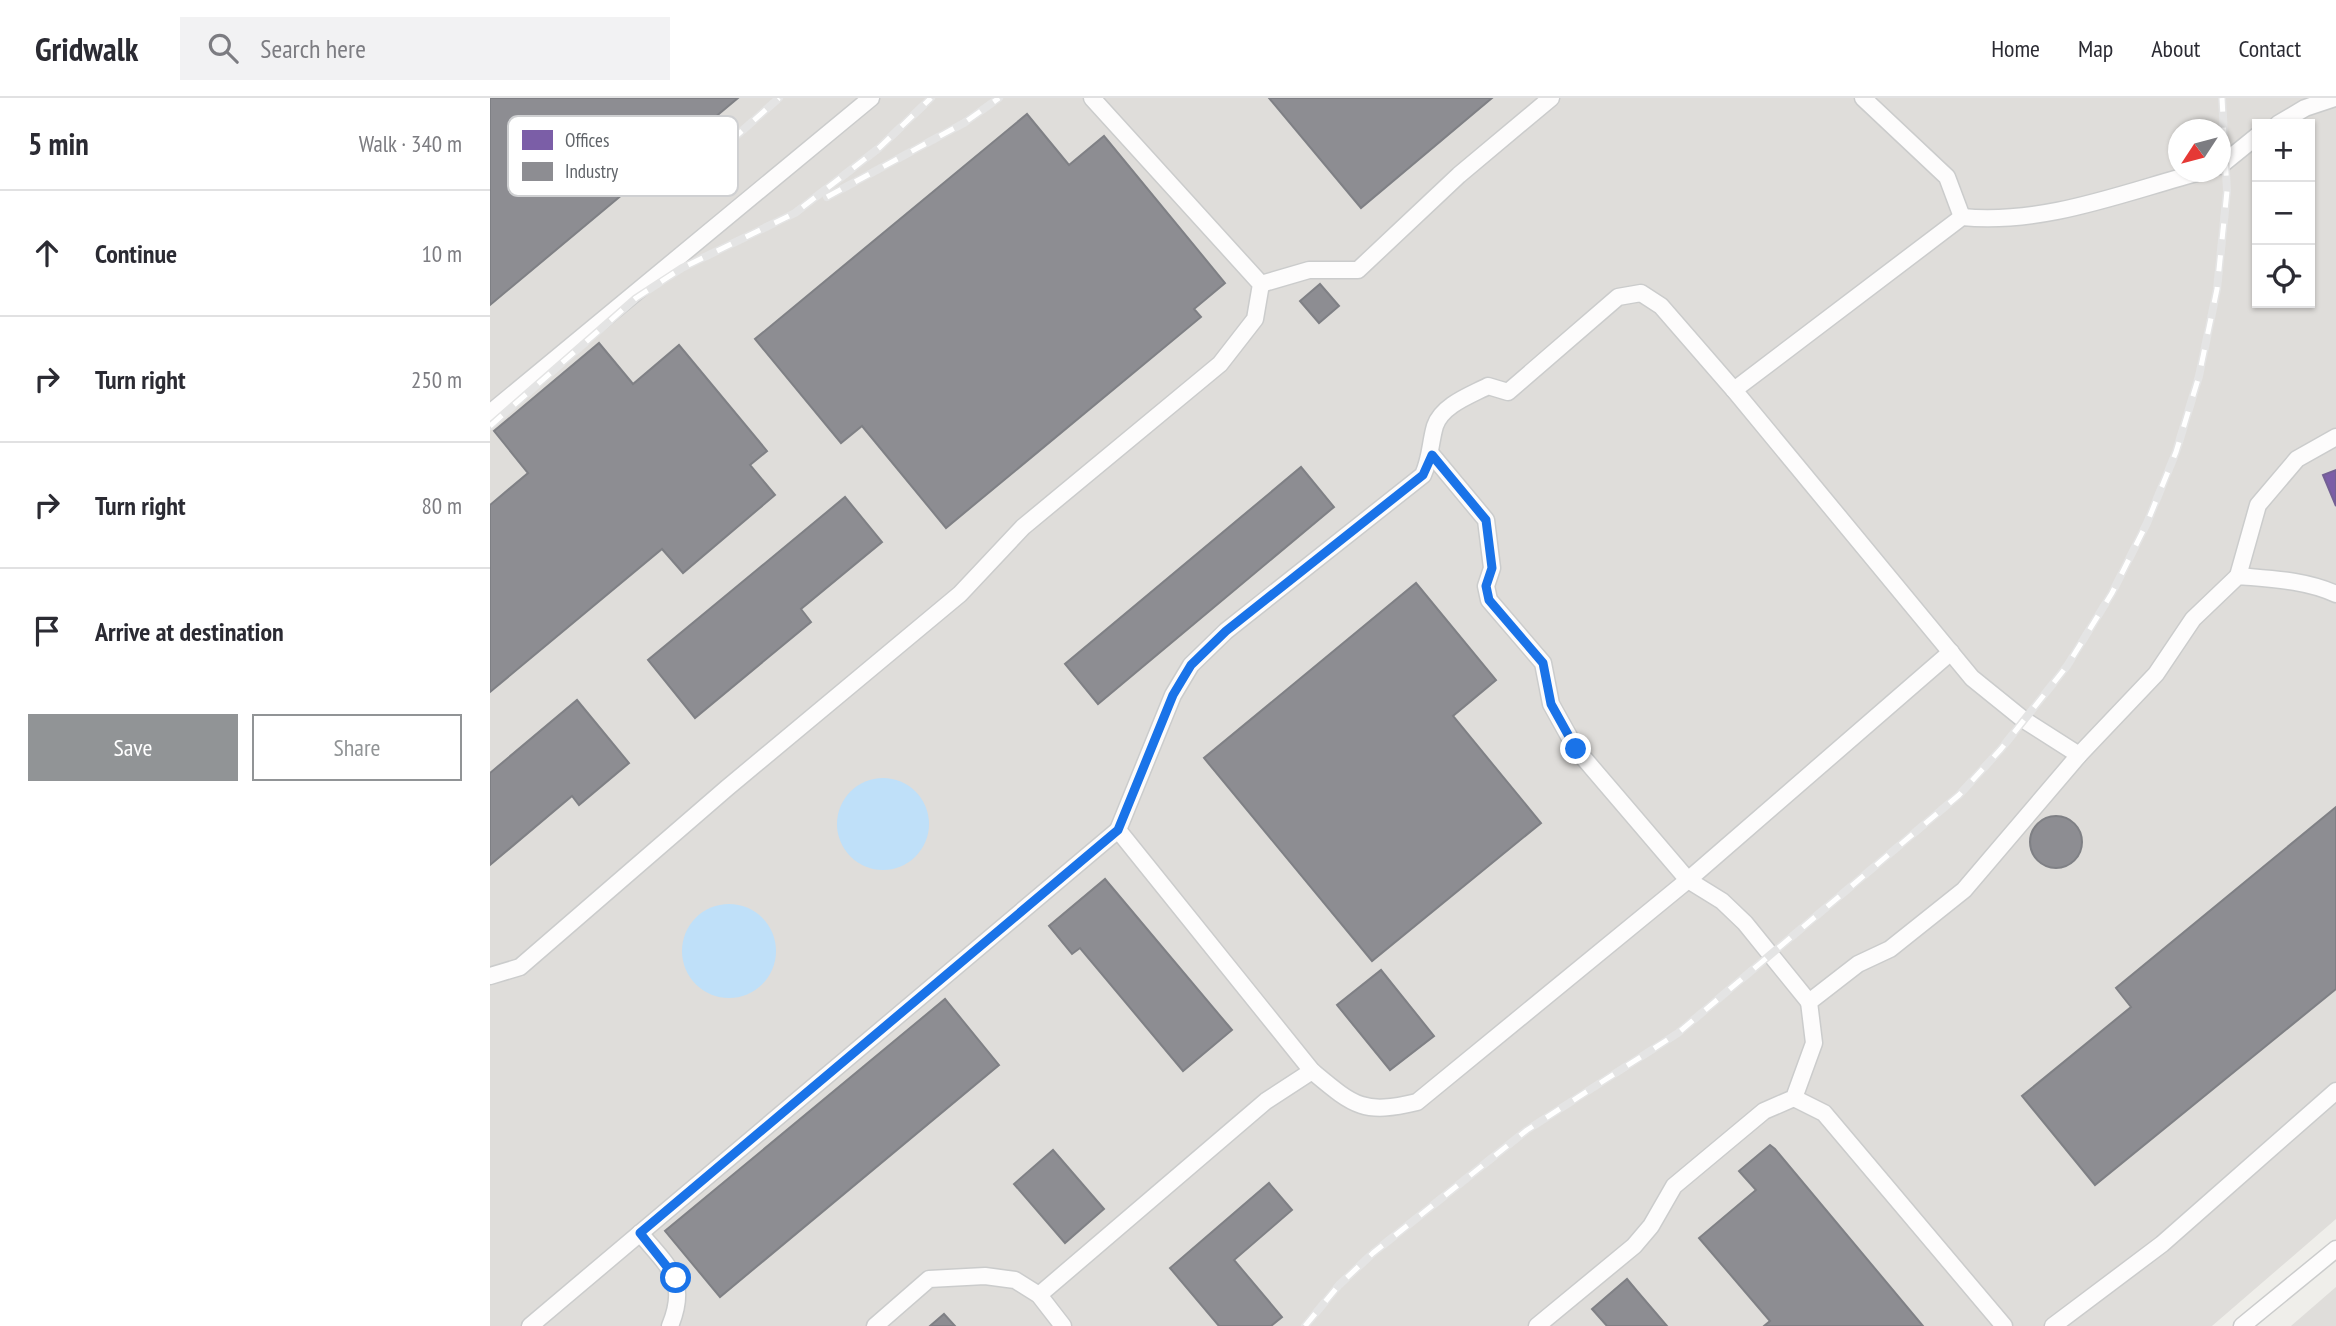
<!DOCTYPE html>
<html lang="en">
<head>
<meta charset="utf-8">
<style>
  :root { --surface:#fff; --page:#f2f2f3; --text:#2b2b33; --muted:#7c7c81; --line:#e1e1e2; --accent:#919496 }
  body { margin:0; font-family:"PT Sans Narrow",sans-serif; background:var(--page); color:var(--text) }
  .controls { position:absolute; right:21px; top:21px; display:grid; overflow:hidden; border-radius:0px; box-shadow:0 2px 5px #0004 }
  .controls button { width:63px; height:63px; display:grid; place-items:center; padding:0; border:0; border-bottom:2px solid var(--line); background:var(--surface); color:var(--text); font:35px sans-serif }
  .compass { position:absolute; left:1678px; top:21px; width:63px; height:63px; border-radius:50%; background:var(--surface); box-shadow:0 2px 5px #0004; rotate:234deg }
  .stop { position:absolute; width:21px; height:21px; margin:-16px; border:5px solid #1a73e8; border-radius:50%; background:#fff }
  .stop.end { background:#1a73e8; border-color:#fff; box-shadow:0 2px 7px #0008 }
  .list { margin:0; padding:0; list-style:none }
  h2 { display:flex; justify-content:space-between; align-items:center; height:91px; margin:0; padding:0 28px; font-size:30px }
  h2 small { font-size:23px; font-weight:400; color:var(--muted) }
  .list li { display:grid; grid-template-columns:46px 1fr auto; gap:21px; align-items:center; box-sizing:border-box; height:126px; padding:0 28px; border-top:2px solid var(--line) }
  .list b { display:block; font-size:26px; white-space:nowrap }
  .list em { font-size:23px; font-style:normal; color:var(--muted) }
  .actions { display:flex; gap:14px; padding:21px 28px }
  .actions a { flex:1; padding:16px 0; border:2px solid var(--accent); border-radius:0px; text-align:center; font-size:24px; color:var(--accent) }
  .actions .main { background:var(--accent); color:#fff }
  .icon { flex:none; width:38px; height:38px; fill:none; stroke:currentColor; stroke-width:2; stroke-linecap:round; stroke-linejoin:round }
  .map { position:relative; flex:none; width:1846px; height:1228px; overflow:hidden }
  header { display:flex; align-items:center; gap:42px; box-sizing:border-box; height:98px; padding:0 35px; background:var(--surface); border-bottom:2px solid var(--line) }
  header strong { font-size:33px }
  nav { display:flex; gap:38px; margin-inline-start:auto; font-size:24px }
  .search { width:490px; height:63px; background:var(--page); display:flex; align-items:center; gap:18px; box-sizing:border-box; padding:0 24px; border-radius:0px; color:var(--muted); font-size:26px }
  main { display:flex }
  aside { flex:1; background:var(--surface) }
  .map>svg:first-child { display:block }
</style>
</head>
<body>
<header>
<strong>Gridwalk</strong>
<div class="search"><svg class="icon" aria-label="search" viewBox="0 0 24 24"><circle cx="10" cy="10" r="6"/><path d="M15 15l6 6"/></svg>Search here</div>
<nav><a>Home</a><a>Map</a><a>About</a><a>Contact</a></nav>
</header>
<main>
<aside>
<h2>5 min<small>Walk · 340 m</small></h2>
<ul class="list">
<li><svg class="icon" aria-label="ahead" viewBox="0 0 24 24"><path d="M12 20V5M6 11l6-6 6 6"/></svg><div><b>Continue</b></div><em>10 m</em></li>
<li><svg class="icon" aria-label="right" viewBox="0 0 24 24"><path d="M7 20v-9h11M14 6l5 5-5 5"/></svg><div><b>Turn right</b></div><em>250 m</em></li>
<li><svg class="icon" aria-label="right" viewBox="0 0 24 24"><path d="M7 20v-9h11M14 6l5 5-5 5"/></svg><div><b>Turn right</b></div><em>80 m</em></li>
<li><svg class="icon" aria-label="arrive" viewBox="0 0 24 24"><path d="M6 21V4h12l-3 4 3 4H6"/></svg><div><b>Arrive at destination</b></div></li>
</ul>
<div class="actions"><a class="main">Save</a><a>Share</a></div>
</aside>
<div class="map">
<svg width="1846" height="1228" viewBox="0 0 1846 1228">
  <rect width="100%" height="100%" fill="#efeeea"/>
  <!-- industrial -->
  <g fill="#dfddda" fill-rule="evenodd">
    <path d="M0,0H1846V1121L1722,1228H0ZM1767,26H1820V205H1767ZM1688,32H1730V74H1688Z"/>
    <path d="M1846,1189V1228H1801Z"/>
  </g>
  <!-- water -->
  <g fill="#bfe0f9">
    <circle cx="393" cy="726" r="46"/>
    <circle cx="239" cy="853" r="47"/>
  </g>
  <!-- offices -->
  <path fill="#7b5ea7" stroke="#736094" stroke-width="2" d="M1846,372V408L1833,377Z"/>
  <!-- industry -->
  <g fill="#8d8d92" stroke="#7f8085" stroke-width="2">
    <path d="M0,0H248L0,207Z"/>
    <path d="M779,0H1002L871,110Z"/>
    <path d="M537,16L579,67L614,38L735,185L704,211L711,219L456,430L372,328L351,345L265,241Z"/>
    <path d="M830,186L849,208L829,225L810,203Z"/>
    <path d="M109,245L143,286L189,247L277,353L260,367L285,397L193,475L172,451L0,594V407L38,375L4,333Z"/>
    <path d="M811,369L844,409L608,606L575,566Z"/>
    <path d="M355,399L392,444L311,511L321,524L205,620L158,562Z"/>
    <path d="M926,485L1006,582L963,618L1051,725L882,863L714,660Z"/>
    <path d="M87,602L139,665L89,707L82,698L0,767V675Z"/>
    <path d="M1846,709V891L1605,1087L1532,998L1641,909L1626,890Z"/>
    <circle cx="1566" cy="744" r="26"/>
    <path d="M615,781L742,932L693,973L590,850L582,856L559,828Z"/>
    <path d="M891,872L944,938L900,972L847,907Z"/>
    <path d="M455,901L509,967L230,1199L175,1133Z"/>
    <path d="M1280,1047L1285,1051L1433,1228H1274L1280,1223L1209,1140L1266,1092L1249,1073Z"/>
    <path d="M563,1052L614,1111L575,1145L524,1086Z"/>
    <path d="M779,1085L802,1112L744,1162L792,1219L781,1228H729L680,1170Z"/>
    <path d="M1137,1181L1147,1193L1177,1228H1117L1102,1211Z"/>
    <path d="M454,1216L465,1228H440Z"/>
  </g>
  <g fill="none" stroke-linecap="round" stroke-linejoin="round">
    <defs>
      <g id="lane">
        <path d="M1373,0L1457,79L1472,119"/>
        <path d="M1788,26L1815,10L1845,0"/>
        <path d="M1730,68L1767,38"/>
        <path d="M771,186L819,172H868L969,77L1061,0"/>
        <path d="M1244,292L1472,119C1554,127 1632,95 1710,74"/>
        <path d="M0,315L381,0"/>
        <path d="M942,357L996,422L1002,470L996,488L999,502L1053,565L1061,606L1086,651L1198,782L1232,803L1255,825L1319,904"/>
        <path d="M1748,478L1768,407L1807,361L1846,339"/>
        <path d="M628,732L683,597L701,567L736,533L933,377C941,359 940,345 945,328C952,307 981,297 998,288L1018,294L1128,199L1151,195L1171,208L1244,292L1482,580L1534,622L1589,657"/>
        <path d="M0,878L30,869L237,690L470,496L533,429L730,266L765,221L771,186L602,0"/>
        <path d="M1304,1000L1334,1015L1514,1228"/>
        <path d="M150,1135C178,1169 199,1182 180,1228"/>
        <path d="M549,1197L776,1003L822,973"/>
        <path d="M40,1228L628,732L822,973C864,1008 873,1017 927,1004L1198,782L1461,554"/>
        <path d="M385,1228L439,1181L495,1178L525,1182L549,1197L573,1228"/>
        <path d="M1047,1228L1144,1148L1161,1128L1184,1088L1274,1013L1304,1000L1324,945L1319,904L1368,866L1400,851L1474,792L1589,657L1666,576L1703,521L1748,478C1781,481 1815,482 1846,496"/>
        <path d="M1563,1228L1672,1146L1846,993"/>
        <path d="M1752,1228L1846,1151"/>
      </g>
    </defs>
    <!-- lane casing -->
    <use href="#lane" stroke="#cbcccc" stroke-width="19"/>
    <!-- lane -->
    <use href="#lane" stroke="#fdfcfc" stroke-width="16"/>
    <defs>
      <g id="rail">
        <path d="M192,86L289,0"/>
        <path d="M337,99L474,25L509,0"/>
        <path d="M0,328L146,200L192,170L305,115L389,50L441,0"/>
        <path d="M815,1228L849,1187L883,1155L1037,1032L1188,935L1469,697L1511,651L1577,568L1622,495L1657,425L1686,354L1709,278L1727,191L1737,93L1732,0"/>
      </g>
    </defs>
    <!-- rail casing -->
    <use href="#rail" stroke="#e4e4e4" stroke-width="8"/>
    <!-- rail -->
    <use href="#rail" stroke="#fff" stroke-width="5" stroke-dasharray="16" stroke-linecap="butt"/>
  </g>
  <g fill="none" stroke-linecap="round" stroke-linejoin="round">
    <!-- route -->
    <path stroke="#1a73e8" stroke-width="9" d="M186,1180L150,1135L628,732L683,597L701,567L736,533L933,377L942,357L996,422L1002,470L996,488L999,502L1053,565L1061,606L1086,651"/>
  </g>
  <!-- legend -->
  <rect x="18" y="18" width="230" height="80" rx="10" fill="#fff" stroke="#cfd0d2" stroke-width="2"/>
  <rect x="32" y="32" width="31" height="20" fill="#7b5ea7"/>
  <rect x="32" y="64" width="31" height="19" fill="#8d8d92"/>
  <g font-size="19" fill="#5f6368">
    <text x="75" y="49">Offices</text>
    <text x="75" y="80">Industry</text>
  </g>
</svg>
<div class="controls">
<button>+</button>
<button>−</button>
<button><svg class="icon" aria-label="locate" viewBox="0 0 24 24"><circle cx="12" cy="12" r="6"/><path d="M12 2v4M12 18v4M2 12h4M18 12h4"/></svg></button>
</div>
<svg class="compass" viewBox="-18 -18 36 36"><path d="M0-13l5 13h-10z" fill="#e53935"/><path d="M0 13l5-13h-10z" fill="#7c7c81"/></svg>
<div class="stop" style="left:186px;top:1180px"></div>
<div class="stop end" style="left:1086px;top:651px"></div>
</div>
</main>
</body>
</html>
